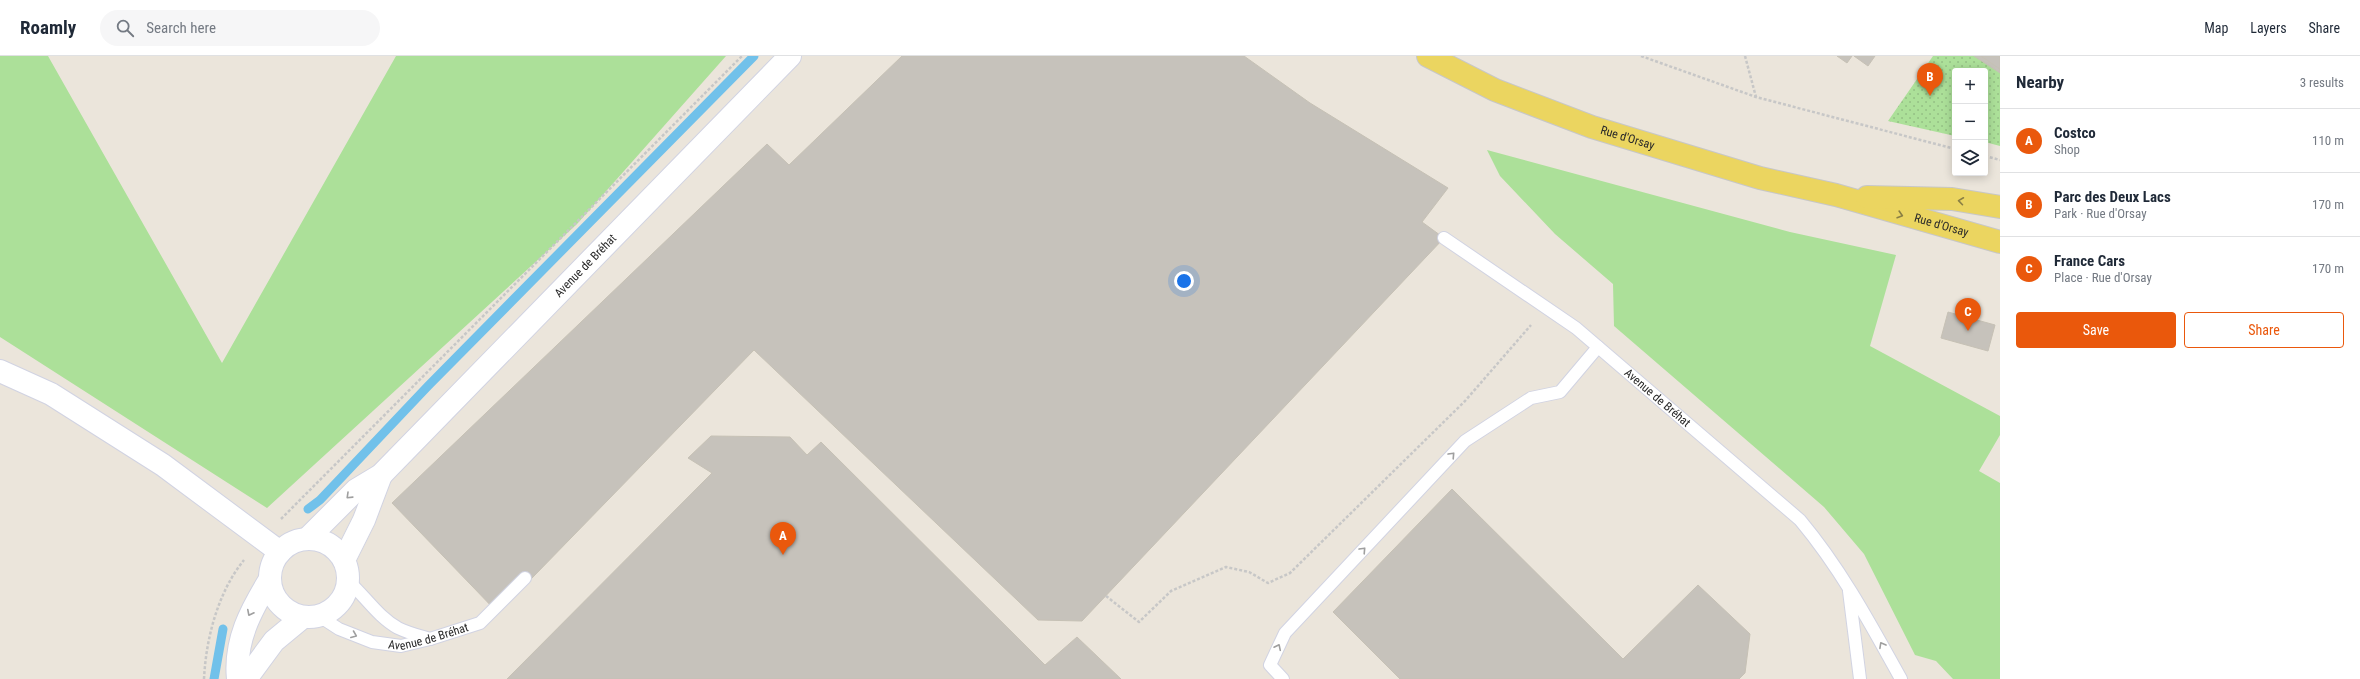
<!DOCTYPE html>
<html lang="en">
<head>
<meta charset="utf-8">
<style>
  :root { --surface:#fff; --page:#f6f6f7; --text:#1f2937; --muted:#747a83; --line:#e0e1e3; --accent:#ea580c }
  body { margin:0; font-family:"Roboto Condensed",sans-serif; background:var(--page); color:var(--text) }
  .controls { position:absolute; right:12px; top:12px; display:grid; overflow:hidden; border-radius:4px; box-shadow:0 2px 10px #0003 }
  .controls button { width:36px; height:36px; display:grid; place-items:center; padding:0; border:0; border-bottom:1px solid var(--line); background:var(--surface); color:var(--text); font:20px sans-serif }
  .you { position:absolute; left:1184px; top:225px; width:14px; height:14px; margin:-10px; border:3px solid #fff; border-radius:50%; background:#1a73e8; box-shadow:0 0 0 6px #1a73e833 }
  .badge { display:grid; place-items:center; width:26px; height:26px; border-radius:50%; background:var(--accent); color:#fff; font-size:13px; font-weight:700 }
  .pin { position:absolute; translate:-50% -33px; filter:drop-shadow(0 1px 2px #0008) }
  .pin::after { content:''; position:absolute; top:21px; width:14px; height:12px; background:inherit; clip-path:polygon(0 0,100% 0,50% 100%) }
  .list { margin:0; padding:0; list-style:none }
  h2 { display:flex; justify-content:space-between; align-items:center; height:52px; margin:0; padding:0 16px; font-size:17px }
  h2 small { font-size:13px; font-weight:400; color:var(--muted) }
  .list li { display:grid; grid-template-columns:26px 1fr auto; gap:12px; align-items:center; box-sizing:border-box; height:64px; padding:0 16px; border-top:1px solid var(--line) }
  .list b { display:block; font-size:15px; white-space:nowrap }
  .list p { margin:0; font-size:13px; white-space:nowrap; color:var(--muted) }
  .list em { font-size:13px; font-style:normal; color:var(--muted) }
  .actions { display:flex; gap:8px; padding:12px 16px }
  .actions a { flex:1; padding:9px 0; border:1px solid var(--accent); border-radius:4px; text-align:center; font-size:14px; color:var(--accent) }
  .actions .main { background:var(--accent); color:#fff }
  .icon { flex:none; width:22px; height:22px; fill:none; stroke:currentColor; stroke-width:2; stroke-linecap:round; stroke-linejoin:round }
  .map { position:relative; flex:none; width:2000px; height:623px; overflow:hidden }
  header { display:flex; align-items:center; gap:24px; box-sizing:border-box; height:56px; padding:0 20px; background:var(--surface); border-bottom:1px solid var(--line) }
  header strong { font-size:19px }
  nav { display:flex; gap:22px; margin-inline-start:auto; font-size:14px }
  .search { width:280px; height:36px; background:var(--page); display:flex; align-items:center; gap:10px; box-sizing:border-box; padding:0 14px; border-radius:22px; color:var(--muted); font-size:15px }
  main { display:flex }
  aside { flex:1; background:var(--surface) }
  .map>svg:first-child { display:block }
</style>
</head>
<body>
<header>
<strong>Roamly</strong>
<div class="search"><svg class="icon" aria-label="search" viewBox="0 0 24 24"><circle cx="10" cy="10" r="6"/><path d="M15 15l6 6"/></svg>Search here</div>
<nav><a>Map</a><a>Layers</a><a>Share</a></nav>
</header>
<main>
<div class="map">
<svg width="2000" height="623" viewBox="0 0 2000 623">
  <defs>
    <pattern id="park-dots" width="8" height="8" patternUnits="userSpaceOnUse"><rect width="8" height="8" fill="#ace099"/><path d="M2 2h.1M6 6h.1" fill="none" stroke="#94c084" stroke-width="1.8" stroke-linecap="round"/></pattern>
  </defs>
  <rect width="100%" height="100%" fill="#ebe5db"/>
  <!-- grass -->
  <g fill="#ace099">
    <path d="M0,0H48L222,307L396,0H726L577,168L267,452L0,281Z"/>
    <path d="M1487,94L1790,176L1896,199L1870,290L2000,360V379L1979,415L2000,427V623H1953L1936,605L1915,599L1864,498L1824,451L1614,270L1613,228L1555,178L1500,120Z"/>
  </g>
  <!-- park -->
  <path fill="url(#park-dots)" d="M1933,0H2000V90L1985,86V15H1955V80L1888,65Z"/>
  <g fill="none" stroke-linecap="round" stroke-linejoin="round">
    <!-- stream -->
    <g stroke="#71c1ea" stroke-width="9">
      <path d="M308,453L320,444L428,330L754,0"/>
      <path d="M214,623L223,573"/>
    </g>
  </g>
  <!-- building -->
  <g fill="#c6c2bb" stroke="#c6c1b5">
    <path d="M902,0H1244L1310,47L1448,132L1422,166L1444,182L1082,565L1038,564L754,294L498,557L392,447L767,88L789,109Z"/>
    <path d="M1837,0H1852L1847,7Z"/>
    <path d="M1854,0H1875L1868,10Z"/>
    <path d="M1974,0H1981L2000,13V17Z"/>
    <path d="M1981,0H2000V13Z"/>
    <path d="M1948,256L1995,269L1988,295L1941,282Z"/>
    <path d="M711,380L790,381L807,399L821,386L1045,609L1077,581L1121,623H507L712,417L688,402Z"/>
    <path d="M1452,433L1623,603L1698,529L1750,578L1745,617L1739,623H1400L1333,556Z"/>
  </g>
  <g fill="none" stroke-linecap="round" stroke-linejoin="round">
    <defs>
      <g id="service">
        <path id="s1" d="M1444,182L1576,272L1800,464C1841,513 1870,567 1901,623"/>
        <path d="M348,525C365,540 378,561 398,572C408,577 420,580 430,583"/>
        <path d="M1849,535L1860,623"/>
        <path id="s2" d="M319,560L339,573L372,586L401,590L430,583L480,567L525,522"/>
        <path d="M1283,623L1270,609L1285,577L1465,385L1531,342L1560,336L1598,291"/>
      </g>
      <g id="minor">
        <path d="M0,315L51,338L163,409L280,496"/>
        <circle cx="309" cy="522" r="39"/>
        <path id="s3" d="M307,483L356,434L381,419L790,0"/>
        <path d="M344,504L364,464L381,419"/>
        <path d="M238,623C234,585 251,554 270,523"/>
        <path d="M246,623L274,585L303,561"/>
      </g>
      <g id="primary">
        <path id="s4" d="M1428,0L1495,34L1592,71L1760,122L1836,139L2000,186"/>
        <path d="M1867,141L1952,143L2000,151"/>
      </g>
    </defs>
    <!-- service casing -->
    <use href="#service" stroke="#d1d3e2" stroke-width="14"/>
    <!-- minor casing -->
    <use href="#minor" stroke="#d1d3e2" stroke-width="24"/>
    <!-- primary casing -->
    <use href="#primary" stroke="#c7c7c7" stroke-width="24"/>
    <!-- path -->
    <g stroke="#c7c7c7" stroke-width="2.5" stroke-dasharray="3 2" stroke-linecap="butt">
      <path d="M1641,0L1756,41L1955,93"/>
      <path d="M1745,0L1756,41"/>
      <path d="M1985,100L2000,104"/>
      <path d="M281,463L742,0"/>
      <path d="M1106,540L1139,566L1171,535L1226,511L1249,516L1268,527L1290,517L1465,345L1531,269"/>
      <path d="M204,623C206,582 218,536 244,504"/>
    </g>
    <!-- service -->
    <use href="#service" stroke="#fff" stroke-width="12"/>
    <!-- minor -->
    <use href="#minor" stroke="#fff" stroke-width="22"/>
    <!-- primary -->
    <use href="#primary" stroke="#ebd560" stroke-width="22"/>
  </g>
  <!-- one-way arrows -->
  <defs><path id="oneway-chevron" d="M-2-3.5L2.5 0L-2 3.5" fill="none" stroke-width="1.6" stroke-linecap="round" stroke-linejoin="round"/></defs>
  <g stroke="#8a7f44">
    <use href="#oneway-chevron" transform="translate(1961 145) rotate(-172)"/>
    <use href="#oneway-chevron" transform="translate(1900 159) rotate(17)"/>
  </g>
  <g stroke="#9f9f9f">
    <use href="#oneway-chevron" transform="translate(1452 399) rotate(-47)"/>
    <use href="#oneway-chevron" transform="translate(349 440) rotate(136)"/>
    <use href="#oneway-chevron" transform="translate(1363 494) rotate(-47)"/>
    <use href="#oneway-chevron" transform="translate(250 557) rotate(117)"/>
    <use href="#oneway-chevron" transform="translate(354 579) rotate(22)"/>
    <use href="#oneway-chevron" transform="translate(1882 589) rotate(-119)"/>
    <use href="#oneway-chevron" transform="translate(1278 591) rotate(-64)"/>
  </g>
  <g text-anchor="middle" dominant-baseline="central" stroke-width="3" stroke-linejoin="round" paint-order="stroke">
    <!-- street labels -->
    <g font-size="12" fill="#292929" stroke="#fff">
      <text stroke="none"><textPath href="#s4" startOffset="216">Rue d'Orsay</textPath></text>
      <text stroke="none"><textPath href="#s4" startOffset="542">Rue d'Orsay</textPath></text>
      <text stroke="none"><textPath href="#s3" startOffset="391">Avenue de Bréhat</textPath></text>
      <text stroke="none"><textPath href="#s1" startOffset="267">Avenue de Bréhat</textPath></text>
      <text stroke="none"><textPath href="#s2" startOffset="117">Avenue de Bréhat</textPath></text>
    </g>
  </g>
</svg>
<div class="controls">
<button>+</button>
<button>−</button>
<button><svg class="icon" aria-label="layers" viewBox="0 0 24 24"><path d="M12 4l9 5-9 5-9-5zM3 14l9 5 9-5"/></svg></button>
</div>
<div class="you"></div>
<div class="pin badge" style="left:783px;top:499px">A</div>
<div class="pin badge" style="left:1930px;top:40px">B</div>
<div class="pin badge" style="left:1968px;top:275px">C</div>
</div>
<aside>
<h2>Nearby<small>3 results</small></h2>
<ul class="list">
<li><span class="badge">A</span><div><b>Costco</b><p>Shop</p></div><em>110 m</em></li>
<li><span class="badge">B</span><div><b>Parc des Deux Lacs</b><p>Park · Rue d'Orsay</p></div><em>170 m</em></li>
<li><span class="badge">C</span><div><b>France Cars</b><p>Place · Rue d'Orsay</p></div><em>170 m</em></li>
</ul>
<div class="actions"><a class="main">Save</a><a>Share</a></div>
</aside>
</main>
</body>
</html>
